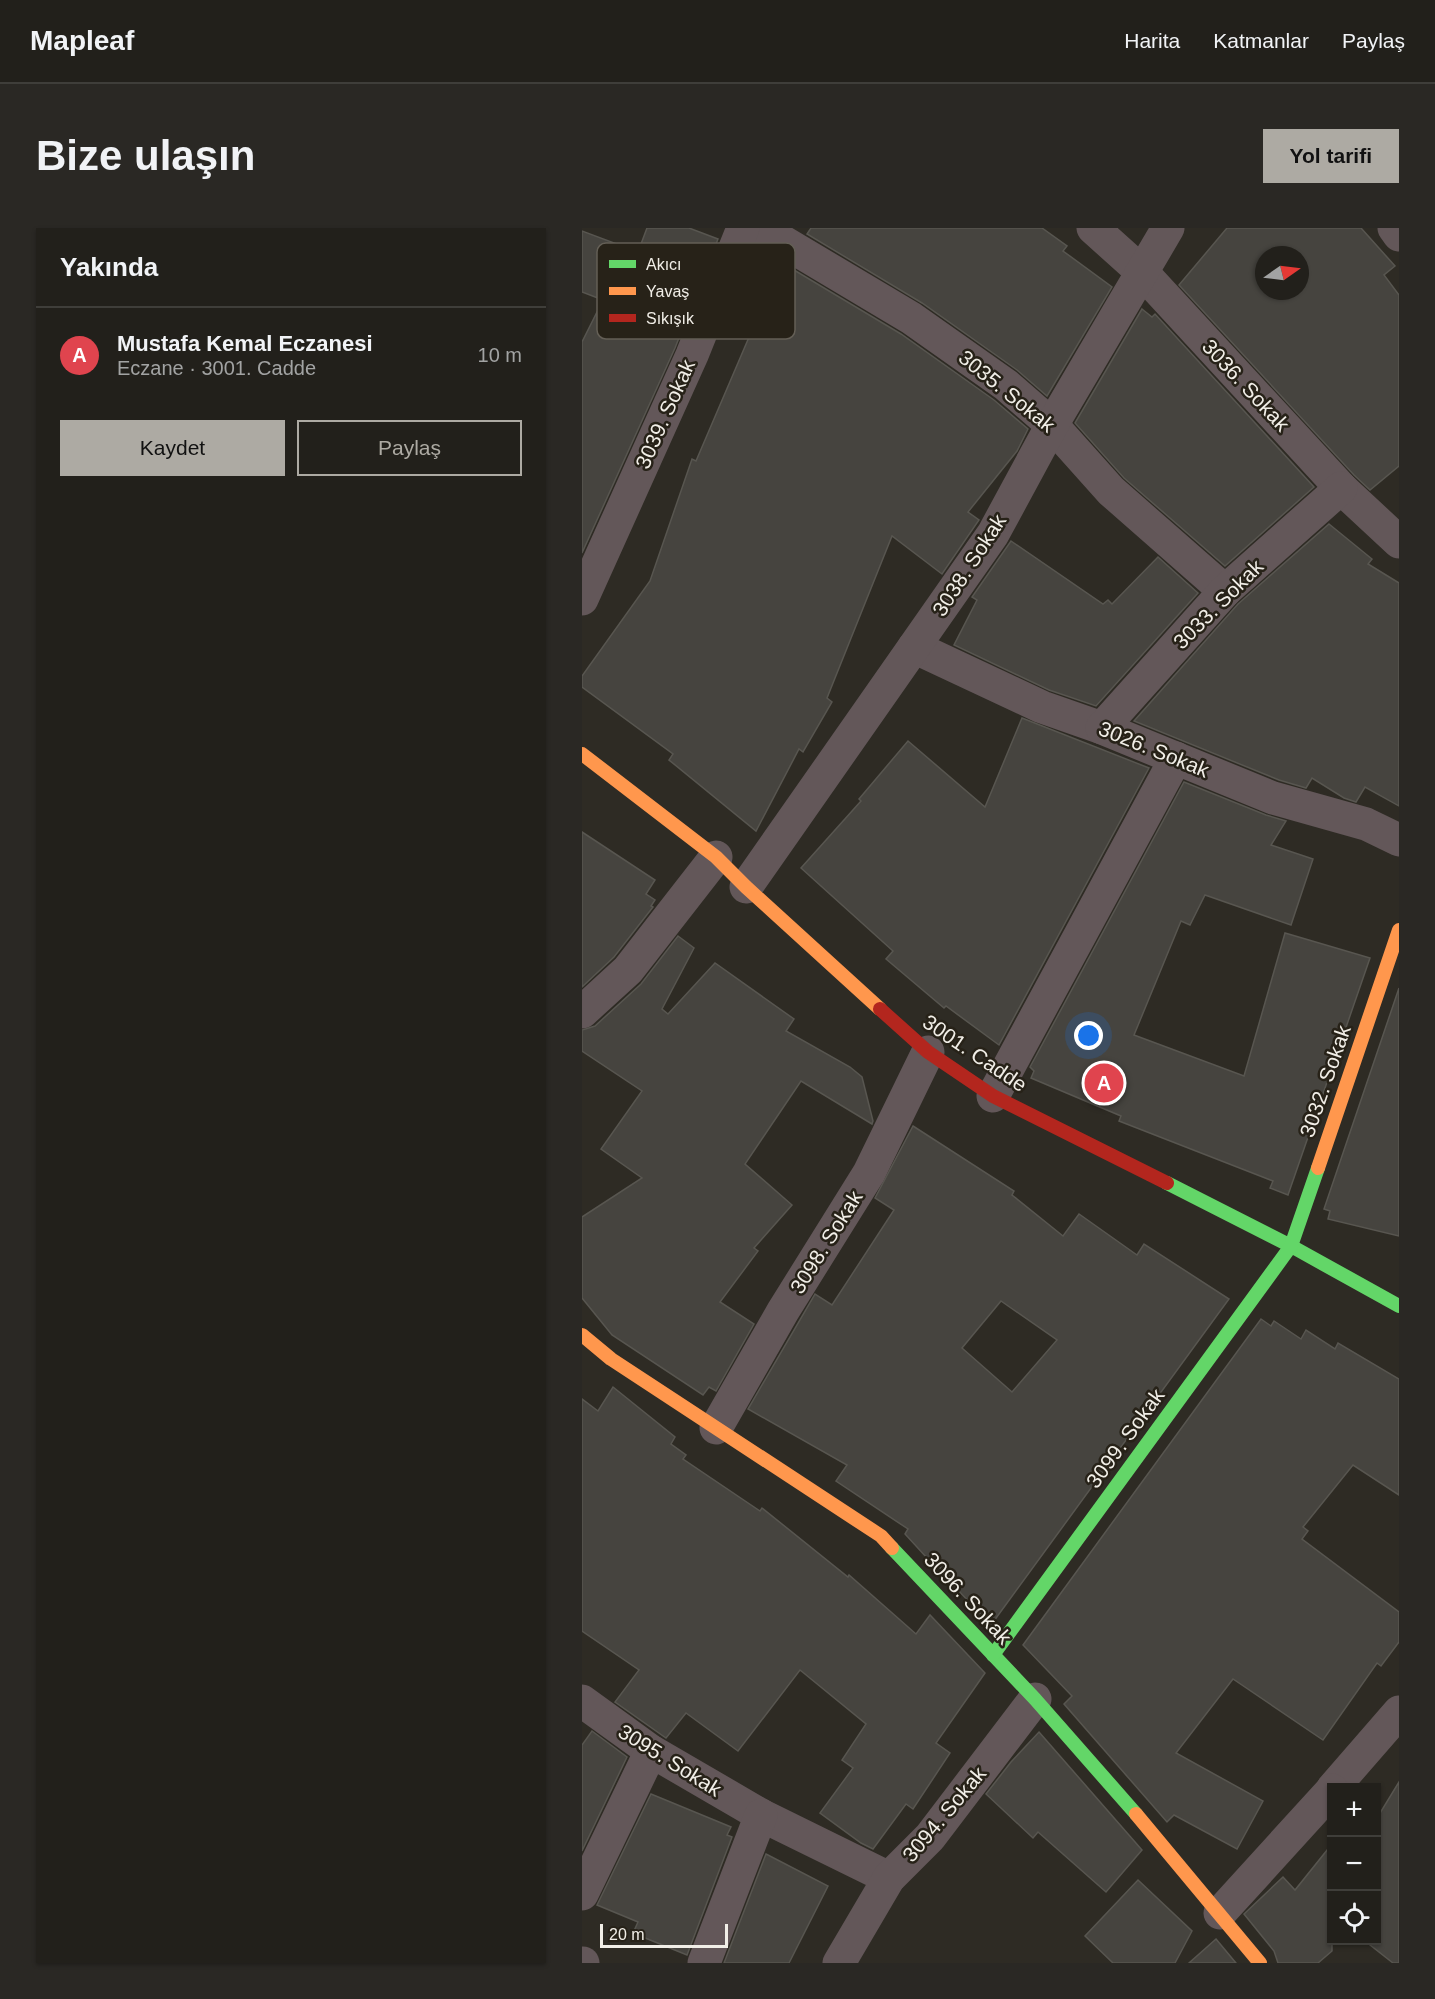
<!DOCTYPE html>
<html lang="tr">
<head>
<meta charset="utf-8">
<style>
  :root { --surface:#22201b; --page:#2a2824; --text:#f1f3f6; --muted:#a2a3a3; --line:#3f3e3a; --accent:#adaaa3 }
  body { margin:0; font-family:Helvetica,sans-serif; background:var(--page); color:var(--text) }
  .controls { position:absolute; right:18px; bottom:18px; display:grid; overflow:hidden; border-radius:0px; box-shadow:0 2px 4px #0004 }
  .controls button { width:54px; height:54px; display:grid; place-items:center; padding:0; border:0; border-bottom:2px solid var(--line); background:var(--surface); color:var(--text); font:30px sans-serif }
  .compass { position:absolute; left:673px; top:18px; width:54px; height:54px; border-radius:50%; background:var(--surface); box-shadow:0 2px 4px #0004; rotate:76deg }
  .scale { position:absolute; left:18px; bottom:15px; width:128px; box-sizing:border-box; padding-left:6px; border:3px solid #f1eee7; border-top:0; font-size:16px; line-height:21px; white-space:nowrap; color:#f1eee7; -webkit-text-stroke:4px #272218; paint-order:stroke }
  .you { position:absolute; left:507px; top:808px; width:21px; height:21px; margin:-15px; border:4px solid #fff; border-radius:50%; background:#1a73e8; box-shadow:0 0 0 9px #1a73e833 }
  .badge { display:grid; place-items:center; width:39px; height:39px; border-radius:50%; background:var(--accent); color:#fff; font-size:20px; font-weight:700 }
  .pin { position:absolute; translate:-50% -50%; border:3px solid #fff; box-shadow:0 2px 6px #0006 }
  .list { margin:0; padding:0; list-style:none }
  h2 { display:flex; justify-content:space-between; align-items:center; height:78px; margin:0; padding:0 24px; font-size:26px }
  h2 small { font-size:20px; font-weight:400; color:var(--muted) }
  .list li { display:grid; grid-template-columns:39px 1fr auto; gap:18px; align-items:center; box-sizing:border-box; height:96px; padding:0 24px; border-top:2px solid var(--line) }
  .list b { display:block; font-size:22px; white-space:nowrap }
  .list p { margin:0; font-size:20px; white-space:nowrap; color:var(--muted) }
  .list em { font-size:20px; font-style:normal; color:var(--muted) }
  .actions { display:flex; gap:12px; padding:18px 24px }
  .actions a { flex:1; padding:14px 0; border:2px solid var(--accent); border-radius:0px; text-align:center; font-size:21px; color:var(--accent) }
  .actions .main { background:var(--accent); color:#111 }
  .icon { flex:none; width:33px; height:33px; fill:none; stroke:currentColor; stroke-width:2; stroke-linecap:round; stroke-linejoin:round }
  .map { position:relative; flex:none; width:817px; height:1735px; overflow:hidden; border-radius:0px }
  header { display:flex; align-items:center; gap:36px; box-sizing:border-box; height:84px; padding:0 30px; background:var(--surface); border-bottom:2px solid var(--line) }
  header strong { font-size:28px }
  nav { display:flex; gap:33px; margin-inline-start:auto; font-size:21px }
  .intro { display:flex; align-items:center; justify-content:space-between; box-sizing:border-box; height:144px; padding:0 36px }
  h1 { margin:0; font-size:42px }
  .button { padding:15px 27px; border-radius:0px; background:var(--accent); color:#111; font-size:21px; font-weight:700 }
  main { display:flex; gap:36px; padding:0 36px }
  aside { flex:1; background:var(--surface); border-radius:0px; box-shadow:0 2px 4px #0004 }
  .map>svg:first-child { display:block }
</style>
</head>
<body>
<header>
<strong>Mapleaf</strong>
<nav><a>Harita</a><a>Katmanlar</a><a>Paylaş</a></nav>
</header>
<div class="intro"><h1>Bize ulaşın</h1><a class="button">Yol tarifi</a></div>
<main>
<aside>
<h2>Yakında<small></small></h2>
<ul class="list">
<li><span class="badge" style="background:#e0444e">A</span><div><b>Mustafa Kemal Eczanesi</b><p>Eczane · 3001. Cadde</p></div><em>10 m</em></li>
</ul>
<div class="actions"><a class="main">Kaydet</a><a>Paylaş</a></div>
</aside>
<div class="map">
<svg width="817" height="1735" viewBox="0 0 817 1735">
  <rect width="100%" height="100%" fill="#2e2b24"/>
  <!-- building -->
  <g fill="#46443f" stroke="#585650" stroke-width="1.5" fill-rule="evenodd">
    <path d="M65,0H107L136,11L93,120L0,325V114L21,72L0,64V3L56,24Z"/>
    <path d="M229,0H460L485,18L481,23L530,59L465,168L435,142L340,75L225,6Z"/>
    <path d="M645,0H779L813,38L802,47L817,67V238L788,262L772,247L597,57ZM682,27H718V63H682Z"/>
    <path d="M207,39L319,106L412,172L446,201L435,223L386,284L397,292L360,346L310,308L245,470L250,474L221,524L217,521L174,603L87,532L91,526L0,459V448L68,353L110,231L114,233L191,53L197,56Z"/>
    <path d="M560,81L570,89L573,86L732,259L643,338L542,250L493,195Z"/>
    <path d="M747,296L790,331L786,336L817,355V578L783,559L774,574L762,570L730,550L724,560L697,552L552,493L656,376Z"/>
    <path d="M429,313L521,376L526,372L530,376L576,329L616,365L514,478L467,462L372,417L395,372L390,369Z"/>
    <path d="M440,490L567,540L417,817L364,778L362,780L304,731L311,723L219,640L279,573L277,571L326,513L403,579Z"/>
    <path d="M602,554L684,587L704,593L689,617L731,631L709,697L623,667L608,697L599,693L552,807L662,848L703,705L788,730L706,967L688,960L691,953L537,893L539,888L449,850L452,843L448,839Z"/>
    <path d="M0,604L73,652L64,666L73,672L69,678L71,679L32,729L0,759Z"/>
    <path d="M96,708L112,720L80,781L86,786L133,735L212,791L204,803L268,839L280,849L291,893L290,896L219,853L163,936L210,977L172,1020L176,1023L138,1074L172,1096L134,1163L127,1159L121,1167L30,1107L0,1070V989L60,950L19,921L60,863L0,823V802L13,798L59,756Z"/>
    <path d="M817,760V1008L746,991L748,983L742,981Z"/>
    <path d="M331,898L432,963L430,967L481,1008L497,986L555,1027L562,1016L647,1071L409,1397L372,1358L375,1353L345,1330L323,1306L326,1301L254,1253L265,1237L166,1181L233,1066L250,1077L312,982L293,970ZM419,1073L475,1112L430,1164L380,1120Z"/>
    <path d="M679,1091L689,1098L692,1093L719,1111L724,1102L753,1121L756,1115L817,1151V1267L771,1237L721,1299L726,1303L720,1311L817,1384V1414L799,1438L795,1435L741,1512L651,1451L594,1525L681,1573L655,1621L592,1587L585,1594L482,1476L490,1468L441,1417Z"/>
    <path d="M31,1159L93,1209L89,1216L104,1227L101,1231L178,1283L180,1280L266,1349L267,1347L334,1406L348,1387L403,1445L354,1515L368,1525L331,1581L324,1576L291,1621L279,1615L238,1585L271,1540L260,1532L284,1496L218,1442L156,1523L104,1485L84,1510L33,1474L57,1442L0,1403V1171L16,1183Z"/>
    <path d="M10,1503L45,1529L0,1623V1517Z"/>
    <path d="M457,1504L560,1622L524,1664L456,1604L451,1610L404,1566L429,1534Z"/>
    <path d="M817,1554V1735H811L783,1713H795V1590Z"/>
    <path d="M69,1566L149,1599L145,1607L150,1609L105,1727L51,1705L56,1694L15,1677Z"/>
    <path d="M750,1616V1723L736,1735H696L692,1723L662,1686L701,1649L713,1662Z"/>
    <path d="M184,1626L246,1658L207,1735H142Z"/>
    <path d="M556,1652L610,1703L593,1735H531L503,1708Z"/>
    <path d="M634,1711L654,1735H607Z"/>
  </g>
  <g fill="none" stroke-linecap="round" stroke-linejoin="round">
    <!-- street -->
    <g stroke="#635759" stroke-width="33">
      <path d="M178,0L329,90L424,157L470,197L529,263L643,363"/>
      <path d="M511,0L560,44L759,260L817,314"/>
      <path d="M812,0L817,7"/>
      <path d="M0,371L110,127L161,0"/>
      <path d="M332,419L460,479L520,500L691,570L784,596L817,612"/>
      <path d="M520,500L643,363L759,260"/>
      <path d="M164,659L411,306L470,197L586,0"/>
      <path d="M0,784L46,742L134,629"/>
      <path d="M411,868L594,530"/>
      <path d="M134,1200L201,1083L287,945L346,824"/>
      <path d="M0,1473L69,1523L179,1587L307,1650"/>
      <path d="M751,1560L817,1484"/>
      <path d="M0,1666L69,1523"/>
      <path d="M638,1685L750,1562"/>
      <path d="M0,1735H1"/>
      <path d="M122,1735L179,1587"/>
      <path d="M257,1735L307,1650L348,1609L453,1471"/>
    </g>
    <!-- fast -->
    <g stroke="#63d668" stroke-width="14">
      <path d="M585,955L709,1018L817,1078"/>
      <path d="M310,1320L453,1471L554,1586"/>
      <path d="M411,1427L709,1018L736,940"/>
    </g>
    <!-- slow -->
    <g stroke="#ff974d" stroke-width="14">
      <path d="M0,526L134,629L164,659L298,781"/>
      <path d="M736,940L817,702"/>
      <path d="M0,1107L29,1131L299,1308L310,1320"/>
      <path d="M554,1586L678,1735"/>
    </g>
    <!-- jam -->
    <path stroke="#b3261e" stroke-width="14" d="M298,781L346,824L411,868L585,955"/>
  </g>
  <g text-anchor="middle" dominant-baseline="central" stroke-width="5" stroke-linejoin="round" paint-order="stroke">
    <!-- street labels -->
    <g font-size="21" fill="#f1eee7" stroke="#272218">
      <text transform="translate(664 157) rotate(47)">3036. Sokak</text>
      <text transform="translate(425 163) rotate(39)">3035. Sokak</text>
      <text transform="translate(83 186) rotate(-66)">3039. Sokak</text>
      <text transform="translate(387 337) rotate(-57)">3038. Sokak</text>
      <text transform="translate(636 376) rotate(-45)">3033. Sokak</text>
      <text transform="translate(572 521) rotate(22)">3026. Sokak</text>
      <text transform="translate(393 825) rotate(34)">3001. Cadde</text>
      <text transform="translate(743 853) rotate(-71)">3032. Sokak</text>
      <text transform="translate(244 1014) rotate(-58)">3098. Sokak</text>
      <text transform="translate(543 1210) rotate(-54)">3099. Sokak</text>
      <text transform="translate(386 1370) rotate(47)">3096. Sokak</text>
      <text transform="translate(88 1532) rotate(32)">3095. Sokak</text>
      <text transform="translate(362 1586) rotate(-50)">3094. Sokak</text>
    </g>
  </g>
  <!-- legend -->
  <rect x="15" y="15" width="198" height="96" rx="9" fill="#272218" stroke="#645f56" stroke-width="1.5"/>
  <rect x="27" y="32" width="27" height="8" fill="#63d668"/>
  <rect x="27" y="59" width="27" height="8" fill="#ff974d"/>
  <rect x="27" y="86" width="27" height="8" fill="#b3261e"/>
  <g font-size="16" fill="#f1eee7">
    <text x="64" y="42">Akıcı</text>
    <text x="64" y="69">Yavaş</text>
    <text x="64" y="96">Sıkışık</text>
  </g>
</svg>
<div class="controls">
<button>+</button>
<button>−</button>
<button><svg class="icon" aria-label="locate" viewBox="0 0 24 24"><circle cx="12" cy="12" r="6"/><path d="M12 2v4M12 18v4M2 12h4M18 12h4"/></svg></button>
</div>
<svg class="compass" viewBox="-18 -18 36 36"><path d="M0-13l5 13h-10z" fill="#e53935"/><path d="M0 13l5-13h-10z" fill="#a2a3a3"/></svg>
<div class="scale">20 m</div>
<div class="you"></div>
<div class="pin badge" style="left:522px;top:855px;background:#e0444e">A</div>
</div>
</main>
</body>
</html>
